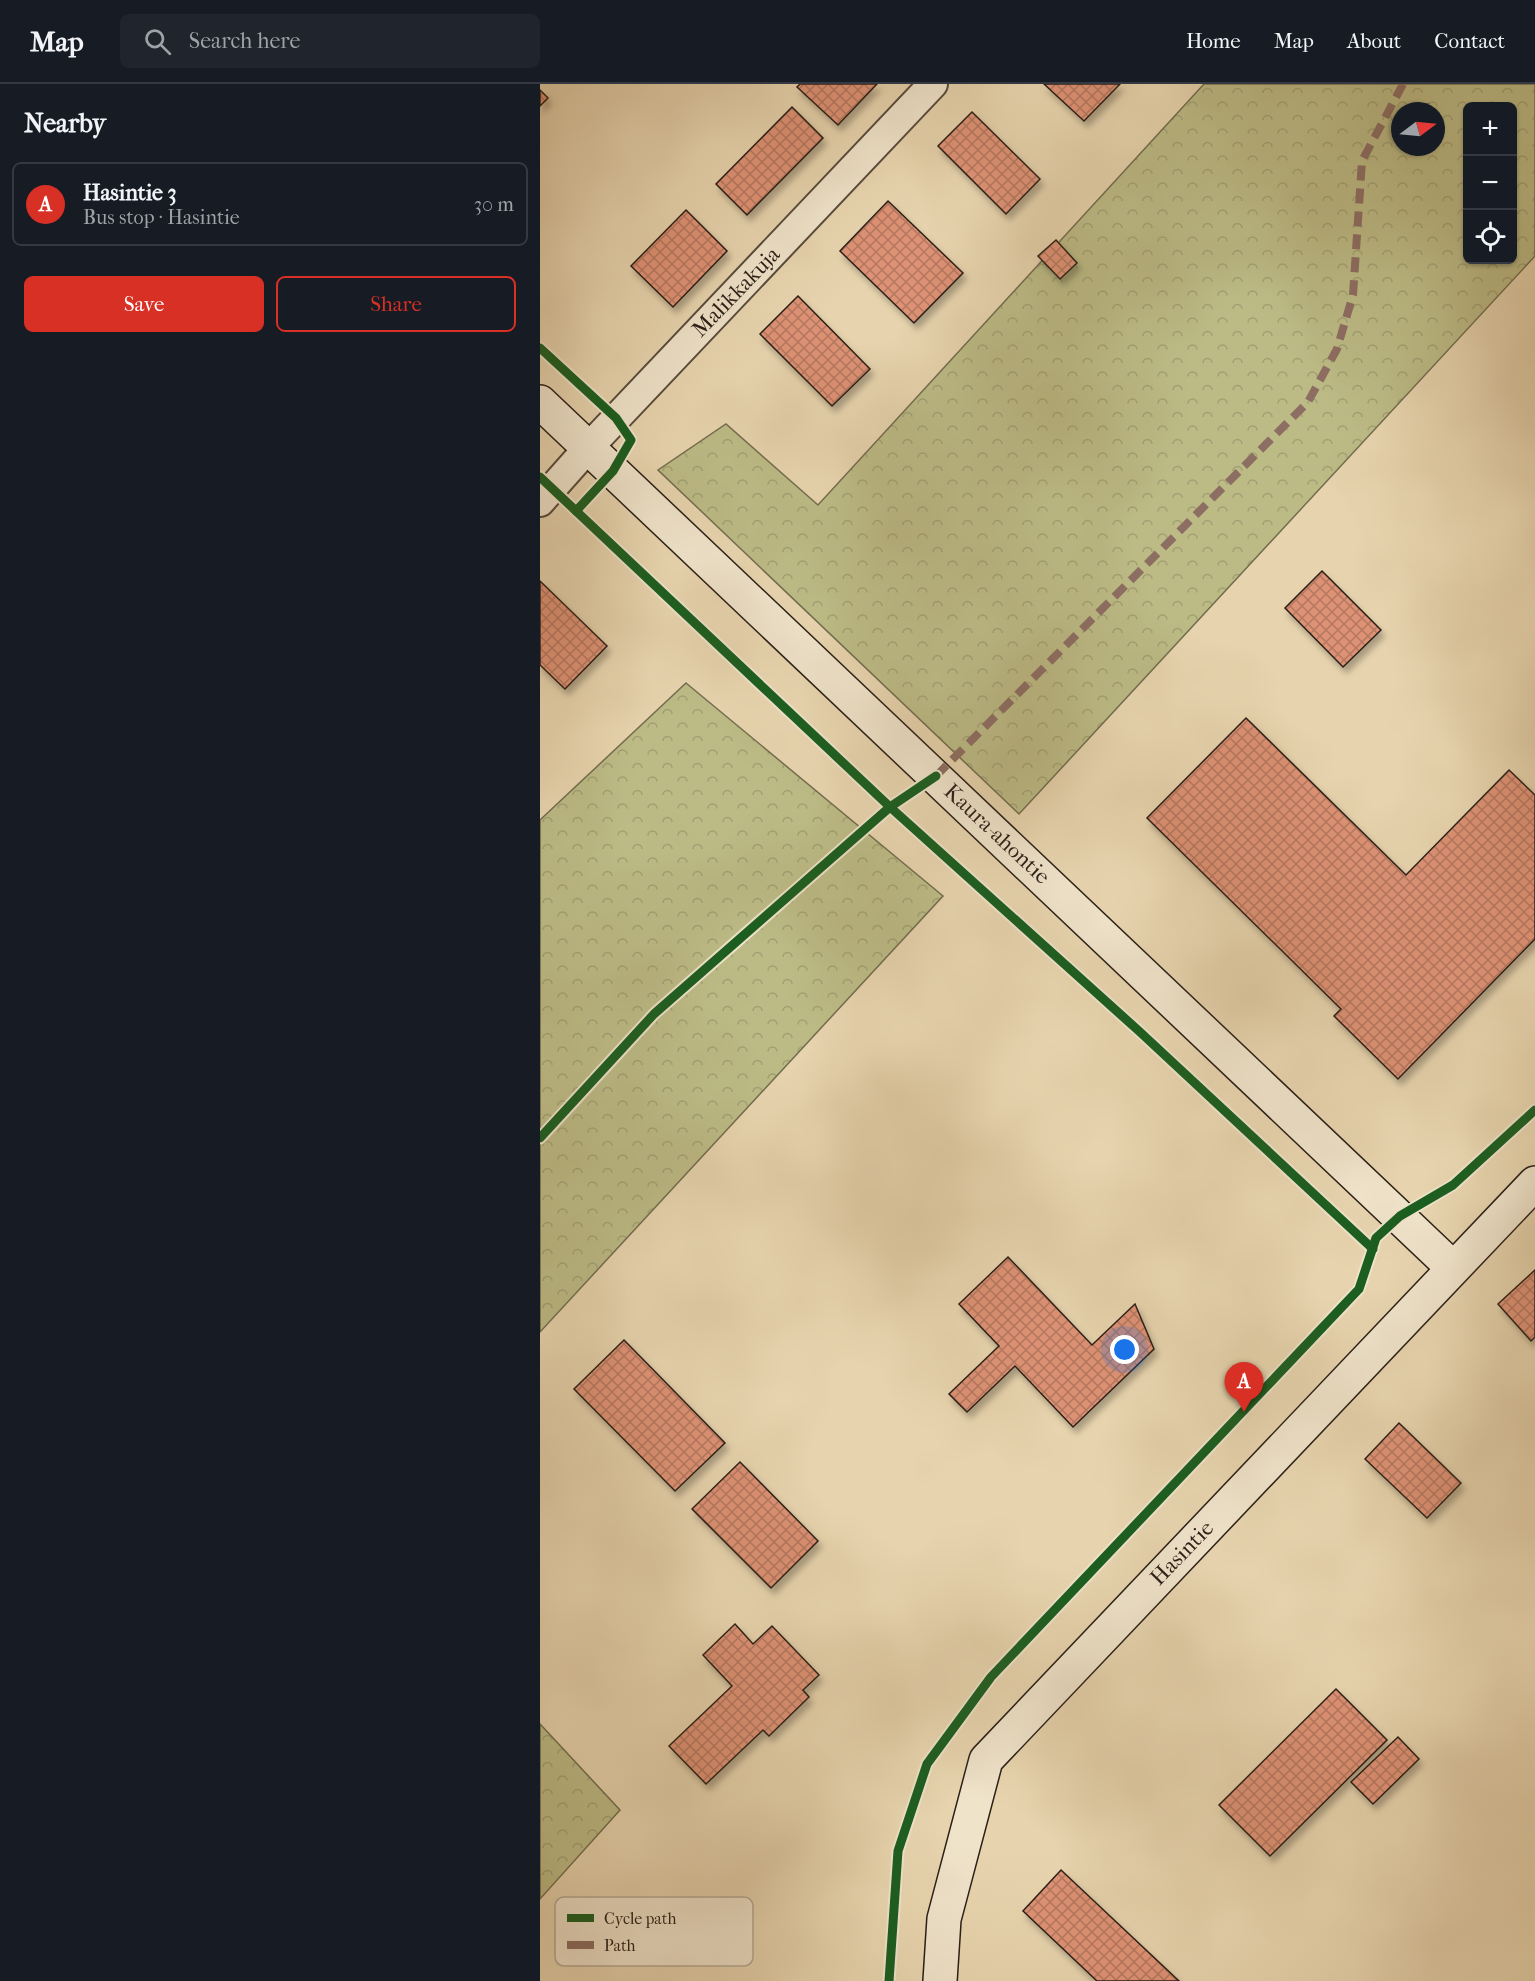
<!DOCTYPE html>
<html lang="en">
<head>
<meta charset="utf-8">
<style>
  :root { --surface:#171b24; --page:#20242c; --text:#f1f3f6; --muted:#9ea1a6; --line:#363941; --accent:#d93025 }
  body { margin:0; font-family:"IM FELL French Canon",serif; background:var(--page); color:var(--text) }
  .controls { position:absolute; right:18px; top:18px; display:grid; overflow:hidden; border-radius:9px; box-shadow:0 2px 4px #0004 }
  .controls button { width:54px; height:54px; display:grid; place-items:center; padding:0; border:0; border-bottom:2px solid var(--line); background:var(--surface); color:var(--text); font:30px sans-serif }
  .compass { position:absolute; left:851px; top:18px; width:54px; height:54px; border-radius:50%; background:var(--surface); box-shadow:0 2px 4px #0004; rotate:74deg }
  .you { position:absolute; left:585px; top:1266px; width:21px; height:21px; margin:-15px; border:4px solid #fff; border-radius:50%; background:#1a73e8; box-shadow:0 0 0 9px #1a73e833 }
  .badge { display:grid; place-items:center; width:39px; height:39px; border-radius:50%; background:var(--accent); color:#fff; font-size:20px; font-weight:700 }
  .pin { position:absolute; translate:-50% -50px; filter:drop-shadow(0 2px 3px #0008) }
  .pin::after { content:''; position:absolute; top:32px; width:21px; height:18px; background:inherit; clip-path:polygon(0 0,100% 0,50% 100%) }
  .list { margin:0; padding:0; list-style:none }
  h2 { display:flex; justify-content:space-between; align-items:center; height:78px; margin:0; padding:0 24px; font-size:26px }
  h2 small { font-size:20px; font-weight:400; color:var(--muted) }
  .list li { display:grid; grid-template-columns:39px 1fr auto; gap:18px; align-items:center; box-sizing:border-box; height:84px; margin:0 12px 12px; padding:0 12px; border:2px solid var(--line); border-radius:9px }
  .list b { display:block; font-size:22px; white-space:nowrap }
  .list p { margin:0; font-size:20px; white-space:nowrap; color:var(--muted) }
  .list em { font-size:20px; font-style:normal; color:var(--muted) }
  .actions { display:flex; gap:12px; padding:18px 24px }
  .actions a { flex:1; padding:14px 0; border:2px solid var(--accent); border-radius:9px; text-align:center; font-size:21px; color:var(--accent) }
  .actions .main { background:var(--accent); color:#fff }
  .icon { flex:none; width:33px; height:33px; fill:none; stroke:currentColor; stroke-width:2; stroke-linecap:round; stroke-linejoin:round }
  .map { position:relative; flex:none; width:995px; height:1897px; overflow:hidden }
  header { display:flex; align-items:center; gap:36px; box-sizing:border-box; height:84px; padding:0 30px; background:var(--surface); border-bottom:2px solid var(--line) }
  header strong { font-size:28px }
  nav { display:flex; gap:33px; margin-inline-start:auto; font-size:21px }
  .search { width:420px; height:54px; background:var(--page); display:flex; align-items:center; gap:15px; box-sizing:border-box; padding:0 21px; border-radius:9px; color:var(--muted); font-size:22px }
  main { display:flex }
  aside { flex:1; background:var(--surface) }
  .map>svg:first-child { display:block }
</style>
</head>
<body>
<header>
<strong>Map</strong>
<div class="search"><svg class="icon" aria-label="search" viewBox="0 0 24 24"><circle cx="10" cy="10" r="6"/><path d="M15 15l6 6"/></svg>Search here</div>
<nav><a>Home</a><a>Map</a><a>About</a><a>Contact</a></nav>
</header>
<main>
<aside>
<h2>Nearby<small></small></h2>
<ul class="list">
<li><span class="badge">A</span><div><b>Hasintie 3</b><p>Bus stop · Hasintie</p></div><em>30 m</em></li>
</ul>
<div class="actions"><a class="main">Save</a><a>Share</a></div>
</aside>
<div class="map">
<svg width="995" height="1897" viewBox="0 0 995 1897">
  <defs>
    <pattern id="forest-crowns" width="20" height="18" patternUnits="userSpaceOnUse" patternTransform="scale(1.5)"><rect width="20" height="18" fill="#bcbb86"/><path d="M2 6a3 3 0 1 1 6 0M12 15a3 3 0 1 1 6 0" fill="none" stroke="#a2a073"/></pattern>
    <pattern id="building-cross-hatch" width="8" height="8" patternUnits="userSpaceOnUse" patternTransform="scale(1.5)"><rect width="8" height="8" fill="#de9275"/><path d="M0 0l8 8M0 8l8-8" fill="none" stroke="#b4775f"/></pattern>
    <filter id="shadow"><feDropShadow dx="3.5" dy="6" stdDeviation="3" flood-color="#0004"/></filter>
  </defs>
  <rect width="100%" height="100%" fill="#e7d4ae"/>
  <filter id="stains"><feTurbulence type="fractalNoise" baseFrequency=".00333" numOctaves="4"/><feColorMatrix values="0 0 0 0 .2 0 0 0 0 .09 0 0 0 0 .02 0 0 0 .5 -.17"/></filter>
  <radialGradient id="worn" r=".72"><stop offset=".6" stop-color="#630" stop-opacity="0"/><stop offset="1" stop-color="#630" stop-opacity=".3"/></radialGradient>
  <!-- forest -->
  <g fill="url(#forest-crowns)" stroke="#736d4f" stroke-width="1.5" fill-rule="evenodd">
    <path d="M664,0H995V172L479,730L118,386L186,340L278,421ZM928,22H972V176H928ZM860,27H896V63H860Z"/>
    <path d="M146,599L403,812L0,1248V736Z"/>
    <path d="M0,1640L80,1726L0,1815Z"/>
  </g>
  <!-- building -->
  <g fill="url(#building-cross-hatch)" stroke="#2a1f18" stroke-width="1.5" filter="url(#shadow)">
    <path d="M260,0H337L298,41L257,3Z"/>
    <path d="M504,0H580L544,37Z"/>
    <path d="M0,6L8,14L0,22Z"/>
    <path d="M252,23L283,54L207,131L176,100Z"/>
    <path d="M432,28L500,95L466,130L398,62Z"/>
    <path d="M348,117L423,189L374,239L300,167Z"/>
    <path d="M146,126L187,167L133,223L91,182Z"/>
    <path d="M516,156L537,179L520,195L498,172Z"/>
    <path d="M258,212L330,285L292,322L220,250Z"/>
    <path d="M782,487L841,546L803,583L745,524Z"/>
    <path d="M0,497L67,562L25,605L0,581Z"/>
    <path d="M706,634L866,791L969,686L995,711V855L858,995L794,932L801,925L607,734Z"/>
    <path d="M468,1173L552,1261L595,1220L614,1265L533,1343L475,1282L427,1328L409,1310L459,1262L419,1220Z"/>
    <path d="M995,1186V1253L991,1257L958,1220Z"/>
    <path d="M84,1256L185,1359L135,1407L34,1305Z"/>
    <path d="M859,1339L921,1399L887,1434L825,1375Z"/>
    <path d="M200,1378L278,1457L231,1504L152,1425Z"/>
    <path d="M195,1540L213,1560L232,1542L279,1591L263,1606L269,1613L229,1652L223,1646L166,1700L129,1662L192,1602L163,1571Z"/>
    <path d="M796,1605L847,1656L730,1772L679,1721Z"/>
    <path d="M858,1653L879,1675L833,1720L811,1698Z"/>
    <path d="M521,1786L639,1897H557L483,1827Z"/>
  </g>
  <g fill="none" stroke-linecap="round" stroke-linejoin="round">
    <defs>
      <path id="street" d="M0,418L48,364L393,0"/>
      <g id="secondary">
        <path d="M0,318L913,1184"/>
        <path d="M400,1897L404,1835L446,1676L995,1099"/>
      </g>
    </defs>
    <!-- street casing -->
    <use href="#street" stroke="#594c3e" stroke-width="32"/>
    <!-- secondary casing -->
    <use href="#secondary" stroke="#2a1f18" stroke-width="36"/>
    <!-- street -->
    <use href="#street" stroke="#efe3ca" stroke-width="28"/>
    <!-- secondary -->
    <use href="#secondary" stroke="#efe3ca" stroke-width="33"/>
    <!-- quiet -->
    <path stroke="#8d6e63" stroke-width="8" stroke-dasharray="15 8" stroke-linecap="butt" d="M396,692L768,318L797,265L813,211L822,77L863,0"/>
    <defs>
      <g id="cycleway">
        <path d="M0,264L76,334L91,356L73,387L36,427"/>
        <path d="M0,393L350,723L600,948L833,1165"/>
        <path d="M0,1054L114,930L350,723L396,692"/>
        <path d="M349,1897L358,1767L387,1680L451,1593L819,1205L836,1154L860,1132L913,1101L995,1026"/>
      </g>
    </defs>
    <!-- cycleway casing -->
    <use href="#cycleway" stroke="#efe3ca" stroke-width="13"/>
    <!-- cycleway -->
    <use href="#cycleway" stroke="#1b5e20" stroke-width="9"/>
  </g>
  <g text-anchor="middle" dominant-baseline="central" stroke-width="4.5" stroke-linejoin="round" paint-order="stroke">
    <!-- street labels -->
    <g font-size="22" fill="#2a1f18" stroke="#efe3ca">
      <text transform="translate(196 208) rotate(-46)">Malikkakuja</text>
      <text transform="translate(457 750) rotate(43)">Kaura-ahontie</text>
      <text transform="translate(642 1469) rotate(-46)">Hasintie</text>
    </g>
  </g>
  <!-- legend -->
  <rect x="15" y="1813" width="198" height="69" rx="9" fill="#efe3ca" stroke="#b4a895" stroke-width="1.5"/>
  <rect x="27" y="1830" width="27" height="8" fill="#1b5e20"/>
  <rect x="27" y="1857" width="27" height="8" fill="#8d6e63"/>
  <g font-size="16" fill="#2a1f18">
    <text x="64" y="1840">Cycle path</text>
    <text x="64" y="1867">Path</text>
  </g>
  <rect width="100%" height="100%" filter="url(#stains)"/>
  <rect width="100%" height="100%" fill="url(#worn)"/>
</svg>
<div class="controls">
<button>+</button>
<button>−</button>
<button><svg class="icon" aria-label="locate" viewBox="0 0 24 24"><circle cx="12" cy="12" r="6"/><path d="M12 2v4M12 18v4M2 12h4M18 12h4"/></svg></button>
</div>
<svg class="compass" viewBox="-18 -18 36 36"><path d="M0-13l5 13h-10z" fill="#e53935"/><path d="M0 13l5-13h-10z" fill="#9ea1a6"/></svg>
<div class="you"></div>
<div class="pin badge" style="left:704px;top:1328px">A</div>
</div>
</main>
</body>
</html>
